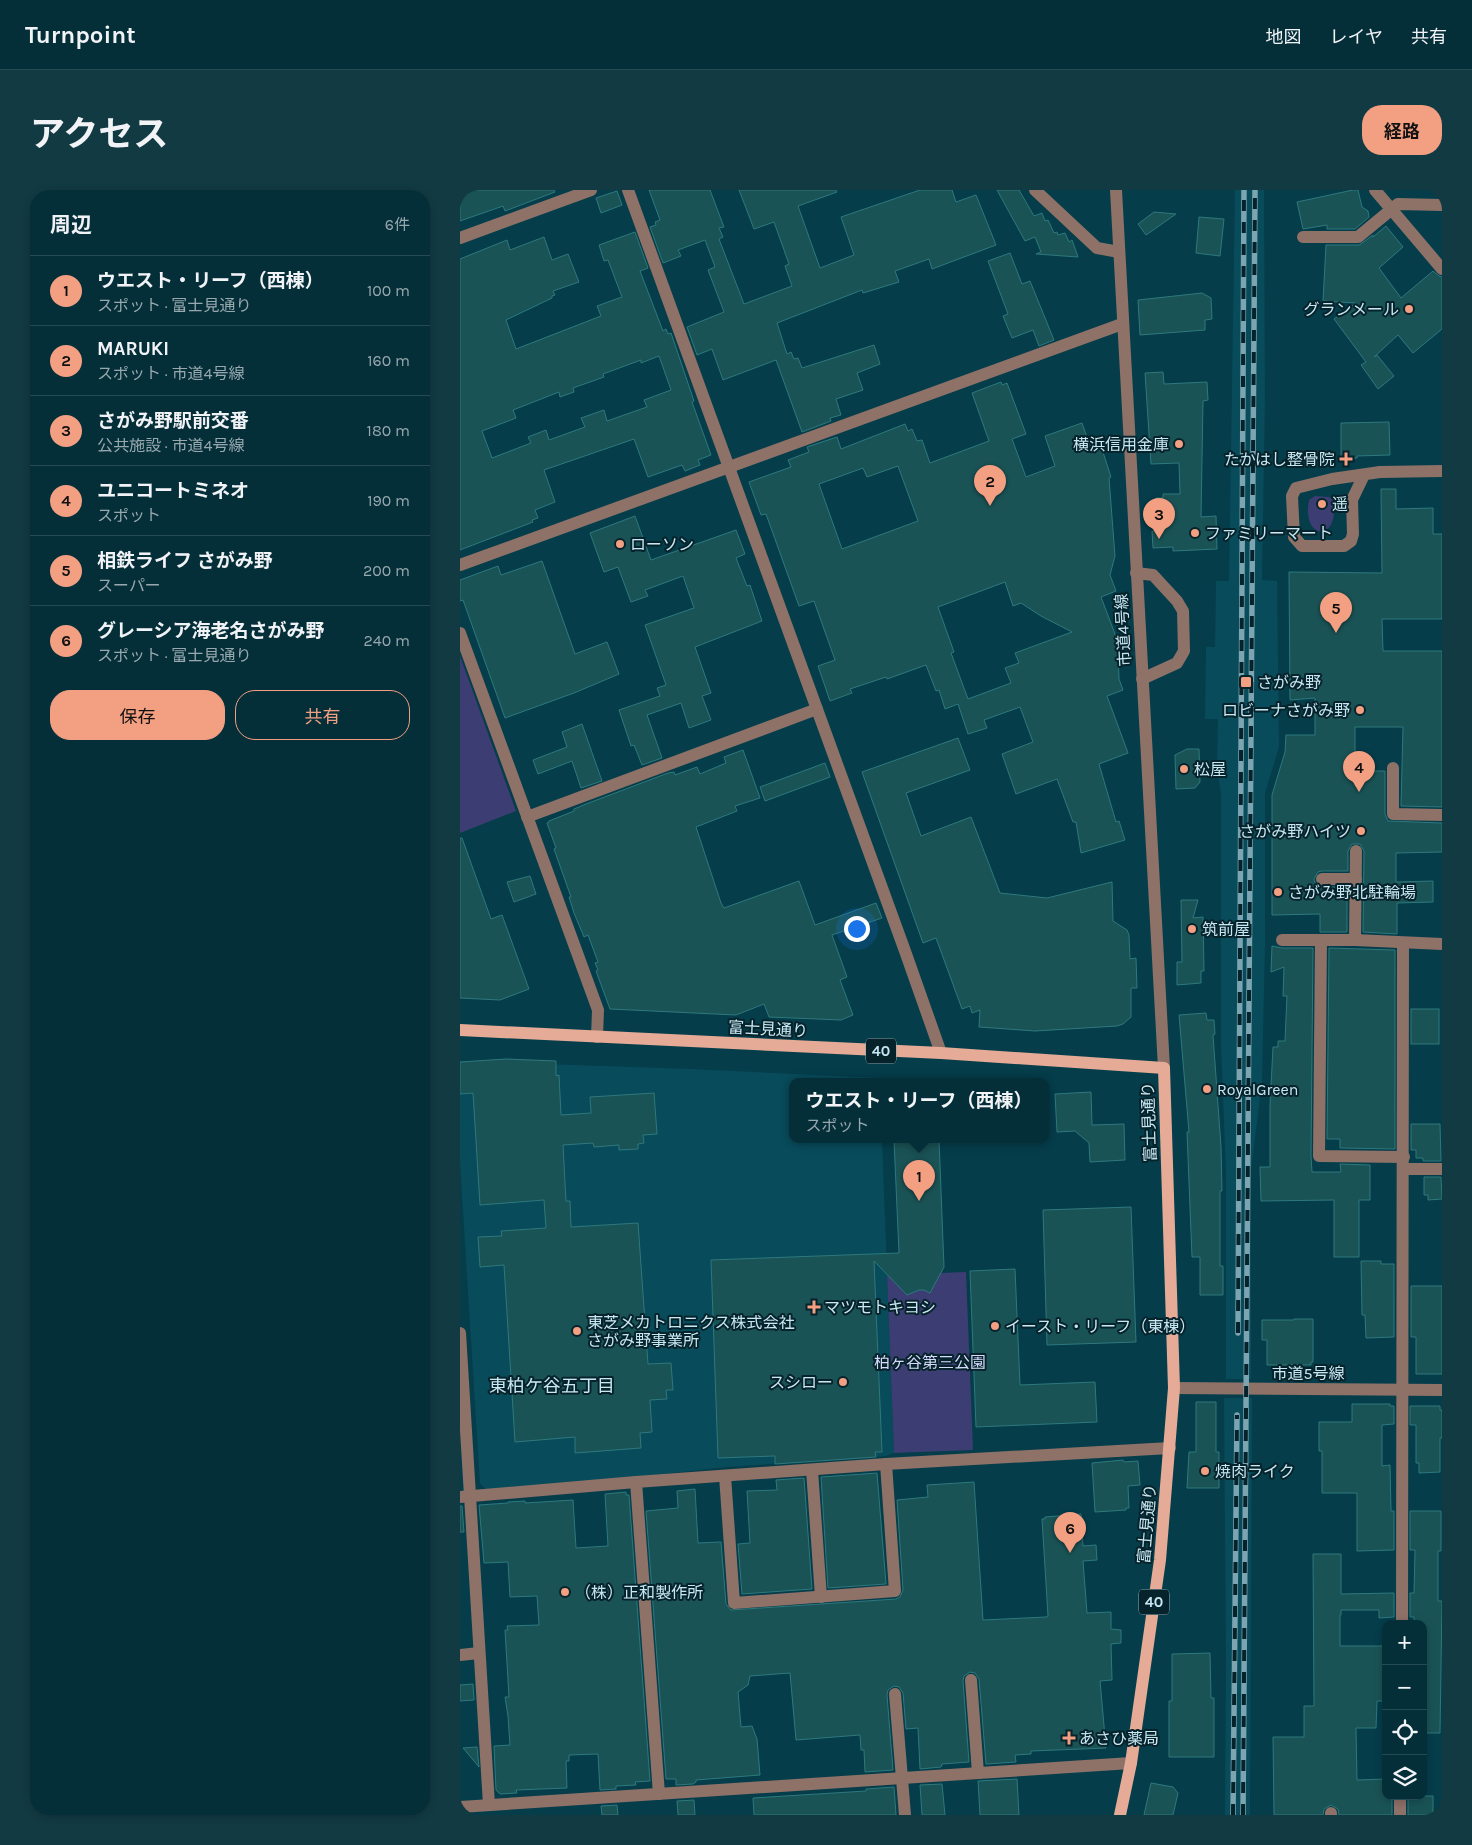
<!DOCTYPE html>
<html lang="ja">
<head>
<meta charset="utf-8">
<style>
  :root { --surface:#042e38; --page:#123a43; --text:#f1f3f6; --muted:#97a8ae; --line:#254a53; --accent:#f39f82 }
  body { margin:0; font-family:Karla,"Noto Sans JP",sans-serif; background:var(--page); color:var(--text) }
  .controls { position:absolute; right:15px; bottom:15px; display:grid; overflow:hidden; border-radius:10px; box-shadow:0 2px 8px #0003 }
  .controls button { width:45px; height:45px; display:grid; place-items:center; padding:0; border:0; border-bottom:1px solid var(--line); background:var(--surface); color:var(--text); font:25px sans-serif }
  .you { position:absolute; left:396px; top:738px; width:18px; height:18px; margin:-12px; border:4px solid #fff; border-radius:50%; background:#1a73e8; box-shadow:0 0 0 8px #1a73e833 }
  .badge { display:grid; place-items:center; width:32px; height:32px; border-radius:50%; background:var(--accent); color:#111; font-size:16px; font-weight:700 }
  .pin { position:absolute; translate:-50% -41px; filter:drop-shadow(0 1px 2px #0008) }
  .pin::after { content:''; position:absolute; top:26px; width:18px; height:15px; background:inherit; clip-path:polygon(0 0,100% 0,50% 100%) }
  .popup { position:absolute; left:329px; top:888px; width:260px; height:65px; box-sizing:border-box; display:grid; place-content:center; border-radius:10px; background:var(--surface); filter:drop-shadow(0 1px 4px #0005); font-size:16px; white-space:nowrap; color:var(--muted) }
  .popup b { font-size:19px; color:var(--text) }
  .popup::after { content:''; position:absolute; left:50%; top:100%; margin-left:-10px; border:10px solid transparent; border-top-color:var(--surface) }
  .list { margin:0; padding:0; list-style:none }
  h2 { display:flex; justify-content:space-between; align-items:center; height:65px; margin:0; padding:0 20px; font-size:21px }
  h2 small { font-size:16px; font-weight:400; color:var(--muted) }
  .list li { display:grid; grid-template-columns:32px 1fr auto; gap:15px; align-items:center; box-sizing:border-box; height:70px; padding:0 20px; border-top:1px solid var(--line) }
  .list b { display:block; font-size:19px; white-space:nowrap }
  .list p { margin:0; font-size:16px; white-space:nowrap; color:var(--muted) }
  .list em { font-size:16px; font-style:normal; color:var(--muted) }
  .actions { display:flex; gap:10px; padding:15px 20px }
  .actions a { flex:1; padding:11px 0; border:1px solid var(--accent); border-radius:20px; text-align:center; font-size:18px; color:var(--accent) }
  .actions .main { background:var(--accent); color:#111 }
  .icon { flex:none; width:28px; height:28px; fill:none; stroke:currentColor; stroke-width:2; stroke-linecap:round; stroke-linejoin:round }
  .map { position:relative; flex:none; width:982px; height:1625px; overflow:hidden; border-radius:20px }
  header { display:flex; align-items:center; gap:30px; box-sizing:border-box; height:70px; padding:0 25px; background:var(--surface); border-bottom:1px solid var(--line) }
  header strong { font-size:24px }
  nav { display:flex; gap:28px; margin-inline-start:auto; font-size:18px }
  .intro { display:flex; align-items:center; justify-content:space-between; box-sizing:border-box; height:120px; padding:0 30px }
  h1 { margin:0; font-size:35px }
  .button { padding:12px 22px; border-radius:20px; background:var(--accent); color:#111; font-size:18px; font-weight:700 }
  main { display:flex; gap:30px; padding:0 30px }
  aside { flex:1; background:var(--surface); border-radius:20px; box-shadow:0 2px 8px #0003 }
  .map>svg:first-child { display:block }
</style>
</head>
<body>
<header>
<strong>Turnpoint</strong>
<nav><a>地図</a><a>レイヤ</a><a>共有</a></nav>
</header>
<div class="intro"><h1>アクセス</h1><a class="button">経路</a></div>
<main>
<aside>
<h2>周辺<small>6件</small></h2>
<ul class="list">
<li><span class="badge">1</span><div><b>ウエスト・リーフ（西棟）</b><p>スポット · 富士見通り</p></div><em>100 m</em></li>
<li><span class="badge">2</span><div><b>MARUKI</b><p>スポット · 市道4号線</p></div><em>160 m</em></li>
<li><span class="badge">3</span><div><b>さがみ野駅前交番</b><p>公共施設 · 市道4号線</p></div><em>180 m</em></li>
<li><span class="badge">4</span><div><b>ユニコートミネオ</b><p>スポット</p></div><em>190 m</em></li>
<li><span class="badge">5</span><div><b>相鉄ライフ さがみ野</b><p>スーパー</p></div><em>200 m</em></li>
<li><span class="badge">6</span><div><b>グレーシア海老名さがみ野</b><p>スポット · 富士見通り</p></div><em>240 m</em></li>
</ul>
<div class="actions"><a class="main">保存</a><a>共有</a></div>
</aside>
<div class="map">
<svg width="982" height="1625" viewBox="0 0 982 1625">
  <rect width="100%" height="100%" fill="#053d4b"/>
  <!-- built -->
  <g fill="#084b5b">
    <path d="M775,0H804L805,208L802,390L817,391L819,557L805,603V754L802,892L791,980V1189H766V984L761,854V604L757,579L758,529H745L746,457H755L756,391H769Z"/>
    <path d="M0,871L231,879L420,888V892H333V950H422L434,1263L426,1266L266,1277L177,1287L26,1299L20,1294L0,973Z"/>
    <path d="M764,1208H792L790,1625H765L766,1469Z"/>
  </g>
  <!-- green -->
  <g fill="#3c3d72">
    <path d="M855,306L869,307L873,310C881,352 841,352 849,310Z"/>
    <path d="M0,466L56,621L0,643Z"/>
    <path d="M506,1082L513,1260L434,1263L427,1085Z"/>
  </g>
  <!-- building -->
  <g fill="#1a5356" stroke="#2e797d" fill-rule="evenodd">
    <path d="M0,0H94L95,2L45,21L43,16L0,31Z"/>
    <path d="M189,0H250L264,37L259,38L263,47L259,49L284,114L332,96L325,76L329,74L314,32L294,39L279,0H376L377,2L338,16L360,78L394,65L381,27L460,0H492L496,12L516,5L536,55L472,79L469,69L435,81L439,92L403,103L402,100L317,133L327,164L331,162L334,169L338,168L342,178L414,155L420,174L397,183L403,200L376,209L381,225L370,228L371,231L342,242L316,170L263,190L252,159L237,165L227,137L264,122L248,80L255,77L245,50L218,60L221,66L203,73L190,37L196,35L195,32L200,30Z"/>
    <path d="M537,0H559L574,26L582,23L585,31L588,30L594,43L597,42L598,45L605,43L609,52L612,50L618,67L576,64L581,62L575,47L565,51Z"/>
    <path d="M893,0H898L902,17L908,21L909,27L895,39H867V35L843,39L837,12Z"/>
    <path d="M157,1L162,15L141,23L136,8Z"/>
    <path d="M694,22L716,24L686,45L678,34Z"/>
    <path d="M739,27L764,29L760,66L736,63Z"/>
    <path d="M926,36L943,57L919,78L941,108L973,81L979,86L982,87V139L953,163L938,145L914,167L917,165L934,186L918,199L901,175L906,172L874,129L896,113L863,111L866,55H899L913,45V47Z"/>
    <path d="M175,42L188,78L180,81L203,141L206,139L208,144L211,143L234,211L232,212L251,265L238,270L240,275L225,281L222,275L188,287L174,249L84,280L95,312L75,320L78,328L72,330L73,332L0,360V69L47,50L50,60L84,47L92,70L108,64L119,92L93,101L95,105L92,106V108L46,130L56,159L141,126L137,116L162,107L148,70L144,71L139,55ZM199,166L211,200L184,210L187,217L147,231L144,220L121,228L125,237L89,250L86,240L68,247L71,253L32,268L22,241L56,228L53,220L99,202L100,207L114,202L113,198L144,187L143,184L181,170V173Z"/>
    <path d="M550,63L562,94L570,91L594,150L579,156L573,140L552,148L543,126L548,124L528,71Z"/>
    <path d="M742,103L751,108L752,129L745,130V140L680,145L678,110Z"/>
    <path d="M703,182L704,194L747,192L748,210L743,211L741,327L756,326L757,359L713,361V357L693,358L692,341H697L696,308H703V304H720L719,273L691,274L685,183Z"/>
    <path d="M541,192L542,195L547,193L566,244L552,249L566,287L595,276L585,246L622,233L632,262L642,259L651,287L649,288L655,366L650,385L656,401L641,407L661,460L658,461L659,489L663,500L647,506L668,563L639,574L656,632L659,631L665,650L621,663L616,632H613L597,589L556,604L542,564L573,552L560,517L524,530L527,538L508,544L498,514L485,519L479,500L476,501L466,475L427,489L426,487L390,499L392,503L370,511L358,476L375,470L354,411L339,416L306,324L301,325L289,292L331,277L328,270L349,262L347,257L377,247L381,259L445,234L448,241L452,239L457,251L462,250L470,273L529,251L512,203ZM438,276L458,331L382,359L359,294L403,278L407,287ZM545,392L553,416L561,413L581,426L612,442L555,463L559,473L545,478L551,493L508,509L491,463L494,462L478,417Z"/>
    <path d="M929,232L930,265L897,266V268L881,269V233Z"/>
    <path d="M921,299H936V319L973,318V344H982V429H922L923,461H982V617L941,616L943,537H895V581H925V624L928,631L982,633V662L936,663V692L973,691V712L937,713V744L903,742L904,661L900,654H892L888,661V681H862L858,682L854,689L855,693L862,697H887V742H860V724L812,725V605L825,562L826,545H855V508L830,510L829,382L922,383Z"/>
    <path d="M175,326L191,370L276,340L285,364L276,368L287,396L290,395L302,431L235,457L251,503L242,506L251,530L229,538L221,513L187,525L202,568L182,575L174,555L171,556L159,520L200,506L197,498L206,495L185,435L234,418L223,386L185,400L188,406L171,412L158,377L144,382L130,343Z"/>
    <path d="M82,371L115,464L147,452L159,484L114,503L45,528L3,410L0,411V390L38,376L41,385Z"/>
    <path d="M122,534L142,591L121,598L112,571L78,584L73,570L107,557L102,542Z"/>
    <path d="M498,548L510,580L446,603L461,646L511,627L540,703L587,708L652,692L653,731L667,740L669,745L670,769L676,768L677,798H671V827L663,834L657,836L575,841L519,837L520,820L512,823L510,816L502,819L476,748L463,753L402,582Z"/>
    <path d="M727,559H739L740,592L735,598L716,599L715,565Z"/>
    <path d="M283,560L300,608L275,616L277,621L236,637L261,713L264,718L339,691L355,735L416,713L422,728L372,745L387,787L380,790L393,825L381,830L309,827L304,814L276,825L150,819L136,781L138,780L135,773L138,772L128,745L124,747L114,723L109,707H111L94,659L96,658L87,633L89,632V631L114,621V619L126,614L208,583L214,582L215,585L237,577L240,584L266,573L264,567Z"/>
    <path d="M365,573L370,587L305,611L300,597Z"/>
    <path d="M0,648H2L31,729L42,725L69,799L40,810L0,808Z"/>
    <path d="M70,686L76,704L54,712L47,692Z"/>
    <path d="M721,710H738L733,728L743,727L744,781H741V793L717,795V772H722Z"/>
    <path d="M812,756L822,758H853L851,966L852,982H881L880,974L910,975V1010H899V1067H874V1010L801,1011L800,977H810V915L813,857H818V851H825L827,806H823L824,777L811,782Z"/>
    <path d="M869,758L935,760V959L880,958V949H867Z"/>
    <rect x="951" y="819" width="28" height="35"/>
    <path d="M746,823L747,830H754L755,844L753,845L761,957L762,1001H760V1076H763V1105H740V1067H732L727,942H729L719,825Z"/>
    <path d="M46,869L96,871V886L99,885L101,925L131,923L130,907L194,903L197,944L183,945L184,953L178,954V959L159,960V955L134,957L133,953L103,955L106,1011H110L111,1037L178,1033L188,1174L211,1173L213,1200H206L207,1209L190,1210L192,1242L180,1243L181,1258L115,1263V1247L55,1252L44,1075L20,1077L18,1047L42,1046L41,1041L86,1038L84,1010L20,1015L13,903L0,904V872Z"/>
    <path d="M631,902L632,935L664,934L665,970L630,972L629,953L615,941L597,942L595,904Z"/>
    <path d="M951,934H980L981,971H963V968H956V960H951Z"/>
    <path d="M434,950H479L484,1077L470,1103L464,1100H459L447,1105L414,1071L422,1262H415L416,1267L315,1274V1266L258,1268L251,1070L439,1063Z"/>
    <path d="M964,987H981L982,1009L968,1010V1005H964Z"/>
    <path d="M671,1017L676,1152L587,1155L583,1020Z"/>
    <path d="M901,1071H921V1074H934V1147L906,1148L905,1125H902Z"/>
    <path d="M555,1079L560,1195L635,1192L637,1232L516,1237L510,1081Z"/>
    <path d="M951,1096H982V1184H956V1147H951Z"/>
    <path d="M834,1129H853V1172H851V1175H807V1150H802V1130H834Z"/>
    <path d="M736,1212H756V1262H759V1298H727L729,1262H736Z"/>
    <path d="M892,1214H930V1216H934V1234L922,1235V1276L930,1275L931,1321H934V1360L897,1361V1303H862V1261H859V1232H892Z"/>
    <path d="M950,1216H980V1220H982V1248H980V1282L959,1283V1273H956V1235H950Z"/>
    <path d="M663,1270L664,1272L678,1271L680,1295L668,1296L669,1318H666V1320L635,1322L632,1273Z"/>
    <path d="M417,1283L426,1394L368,1398L361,1287Z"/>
    <path d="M344,1288L352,1399L282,1404L278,1354L290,1353L287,1301L317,1300L316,1290Z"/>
    <path d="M514,1292L523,1430L586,1427L588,1426L582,1329H585V1327L621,1324L623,1356L636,1355L637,1370L623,1371L627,1423L651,1422V1439L661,1440V1453L651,1454L652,1490L640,1491L646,1558L571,1561V1564L555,1565L556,1572L526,1574L519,1489L515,1483L510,1482L504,1486L503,1491L509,1572L482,1574L481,1577L460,1579L458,1538L446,1539L443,1503L439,1497L434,1496L428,1500L427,1505L433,1580L405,1582L404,1560H401L400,1545L336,1550L330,1483L290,1486L288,1495L278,1502L281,1537L292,1536L297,1549L300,1585L236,1590V1592L233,1594L216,1595V1589H206L186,1321L218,1318L217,1301L235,1299L238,1353L261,1352L266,1414L271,1420L436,1409L440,1407L443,1400L437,1310L468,1307L467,1295Z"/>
    <path d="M166,1302V1305H169L190,1591L175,1592L176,1595L156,1596V1599L140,1600L138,1564L109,1565V1571H106L107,1598L56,1600L57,1603L40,1604L36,1600L34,1556L50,1555L48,1526L45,1507H49L45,1440H48L47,1436L79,1435L77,1406L50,1407L48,1372L24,1373L19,1315L48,1313V1312L65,1311V1313L113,1310L116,1358L148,1356L145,1304Z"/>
    <path d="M0,1316H2L4,1342H0Z"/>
    <path d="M950,1321H981V1361H978V1411H982L980,1543H963V1434H954V1427H950V1403H954L955,1360H950Z"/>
    <path d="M853,1364H881V1404L934,1403V1427L919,1428V1420H881V1425H880V1456H923L924,1511H917L916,1538H896L897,1590L926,1589V1606H932V1625H879L878,1619L871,1615L864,1619L863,1625H814L813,1547H844V1516H854Z"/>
    <path d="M750,1463L751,1508H754V1567H709V1511H712V1464Z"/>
    <path d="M13,1494L14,1510L0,1511V1495Z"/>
    <path d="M17,1557L19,1577L3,1558Z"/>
    <path d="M557,1589L559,1625H520L518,1591Z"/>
    <path d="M691,1593L713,1597L718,1603L713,1625H684Z"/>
    <path d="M482,1594L485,1625H462L460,1595Z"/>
    <path d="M434,1597L436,1625H294L293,1608L406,1601V1599Z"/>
    <rect x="948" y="1606" width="25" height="19"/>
    <path d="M234,1610L235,1625H218L217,1611Z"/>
    <path d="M157,1615L158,1625H142L141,1616Z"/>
  </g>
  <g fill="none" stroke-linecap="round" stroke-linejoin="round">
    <!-- minor -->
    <g stroke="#8e7167" stroke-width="12">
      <path d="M168,0L445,761L481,863"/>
      <path d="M575,0L637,58L659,62"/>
      <path d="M656,0L704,878"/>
      <path d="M915,0L982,79"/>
      <path d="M843,47H898L938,14L982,15"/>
      <path d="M0,48L131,0"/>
      <path d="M904,285L892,310L893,344L891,351L884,356H842L834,347L832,306L836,298L872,289L920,282L982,281"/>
      <path d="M0,375L662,134"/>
      <path d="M676,383L693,385L717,411L723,421L724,461L717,473L682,489"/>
      <path d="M0,443L138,820L137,847"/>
      <path d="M933,578V624L982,625"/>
      <path d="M67,627L357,519"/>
      <path d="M862,689H896"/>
      <path d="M822,750H895L982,754"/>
      <path d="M861,750L859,966L944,967"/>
      <path d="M895,750L896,661"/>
      <path d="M944,979H982"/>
      <path d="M0,1143L29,1615"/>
      <path d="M714,1198L982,1200"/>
      <path d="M352,1280L361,1407"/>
      <path d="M265,1286L274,1413L435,1401L426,1274"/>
      <path d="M176,1292L199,1604"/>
      <path d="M0,1307L176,1292L426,1274L710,1258"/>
      <path d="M942,1434L943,753"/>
      <path d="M0,1465L19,1463"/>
      <path d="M511,1490L518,1583"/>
      <path d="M435,1504L445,1625"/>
      <path d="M0,1617L671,1573"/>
      <path d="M871,1623V1625"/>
      <path d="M940,1625V1606"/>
    </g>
    <!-- major -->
    <path stroke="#e5ab96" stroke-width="12" d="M0,840L481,863L704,878L714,1198L700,1370L671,1573L660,1625"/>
    <defs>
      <g id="rail">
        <path d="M778,1143L784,0"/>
        <path d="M773,1625L777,1225"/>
        <path d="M783,1625L795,0"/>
      </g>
    </defs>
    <!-- rail casing -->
    <use href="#rail" stroke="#7ca5b1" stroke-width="5.5"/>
    <!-- rail -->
    <use href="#rail" stroke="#06222a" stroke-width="4" stroke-dasharray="11" stroke-linecap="butt"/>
  </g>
  <!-- markers -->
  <g fill="#f39f82" stroke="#06222a" stroke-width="2">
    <circle cx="949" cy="119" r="5"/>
    <circle cx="719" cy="254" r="5"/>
    <path d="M883.5 261.5h5v5h5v5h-5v5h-5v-5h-5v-5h5z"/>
    <circle cx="862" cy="314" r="5"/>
    <circle cx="735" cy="343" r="5"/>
    <circle cx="160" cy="354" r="5"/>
    <rect x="780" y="486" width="12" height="12" rx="2.5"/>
    <circle cx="900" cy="520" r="5"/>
    <circle cx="724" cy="579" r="5"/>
    <circle cx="901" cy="641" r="5"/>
    <circle cx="818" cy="702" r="5"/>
    <circle cx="732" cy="739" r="5"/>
    <circle cx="747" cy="899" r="5"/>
    <path d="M351.5 1109.5h5v5h5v5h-5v5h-5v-5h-5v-5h5z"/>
    <circle cx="535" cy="1136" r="5"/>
    <circle cx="117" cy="1141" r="5"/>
    <circle cx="383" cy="1192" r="5"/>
    <circle cx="745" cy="1281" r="5"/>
    <circle cx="105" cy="1402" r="5"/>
    <path d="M606.5 1540.5h5v5h5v5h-5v5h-5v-5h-5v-5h5z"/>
  </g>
  <g text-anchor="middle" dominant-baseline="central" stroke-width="4" stroke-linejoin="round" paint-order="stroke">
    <!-- shield labels -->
    <g fill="#06222a" stroke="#8dacb6" stroke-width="1">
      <rect x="406" y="848.5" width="30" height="25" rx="4"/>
      <rect x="679" y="1399.5" width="30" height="25" rx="4"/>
    </g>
    <g font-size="15" font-weight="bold" fill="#c7e7f2">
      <text x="421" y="861">40</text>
      <text x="694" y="1412">40</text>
    </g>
    <!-- poi labels -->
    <g font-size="16" fill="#c7e7f2" stroke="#06222a" text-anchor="start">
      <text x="939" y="119" text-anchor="end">グランメール</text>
      <text x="709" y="254" text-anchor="end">横浜信用金庫</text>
      <text x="875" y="269" text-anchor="end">たかはし整骨院</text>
      <text x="872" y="314">遥</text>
      <text x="745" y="343">ファミリーマート</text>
      <text x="170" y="354">ローソン</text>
      <text x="797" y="492">さがみ野</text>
      <text x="890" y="520" text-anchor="end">ロビーナさがみ野</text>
      <text x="734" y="579">松屋</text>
      <text x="891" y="641" text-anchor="end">さがみ野ハイツ</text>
      <text x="828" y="702">さがみ野北駐輪場</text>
      <text x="742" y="739">筑前屋</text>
      <text x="757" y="899">RoyalGreen</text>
      <text x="364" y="1117">マツモトキヨシ</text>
      <text x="127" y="1132">東芝メカトロニクス株式会社<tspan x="127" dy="18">さがみ野事業所</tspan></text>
      <text x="545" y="1136">イースト・リーフ（東棟）</text>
      <text x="373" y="1192" text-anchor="end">スシロー</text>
      <text x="755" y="1281">焼肉ライク</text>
      <text x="115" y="1402">（株）正和製作所</text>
      <text x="619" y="1548">あさひ薬局</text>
    </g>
    <!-- street labels -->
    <g font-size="16" fill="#c7e7f2" stroke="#06222a">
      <text transform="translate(663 440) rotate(-93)">市道4号線</text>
      <text transform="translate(308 839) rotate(3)">富士見通り</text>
      <text transform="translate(689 932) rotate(-92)">富士見通り</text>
      <text x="848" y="1183">市道5号線</text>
      <text transform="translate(687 1334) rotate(-85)">富士見通り</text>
    </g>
    <!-- park labels -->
    <g font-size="16" fill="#d5d9fb" stroke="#06222a">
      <text x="470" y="1172">柏ヶ谷第三公園</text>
    </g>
    <!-- neighbourhood labels -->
    <g font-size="18" fill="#c7e7f2" stroke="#06222a">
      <text x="92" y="1196">東柏ケ谷五丁目</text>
    </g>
  </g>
</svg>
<div class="controls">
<button>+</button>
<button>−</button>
<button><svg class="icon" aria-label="locate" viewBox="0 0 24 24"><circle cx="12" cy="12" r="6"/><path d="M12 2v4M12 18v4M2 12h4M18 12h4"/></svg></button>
<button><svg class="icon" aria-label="layers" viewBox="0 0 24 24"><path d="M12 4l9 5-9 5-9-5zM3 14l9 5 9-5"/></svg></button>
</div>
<div class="you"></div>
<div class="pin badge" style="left:459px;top:1011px">1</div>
<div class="popup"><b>ウエスト・リーフ（西棟）</b>スポット</div>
<div class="pin badge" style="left:530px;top:316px">2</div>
<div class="pin badge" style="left:699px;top:349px">3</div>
<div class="pin badge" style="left:899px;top:602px">4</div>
<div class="pin badge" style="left:876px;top:443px">5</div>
<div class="pin badge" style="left:610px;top:1363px">6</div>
</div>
</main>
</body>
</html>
